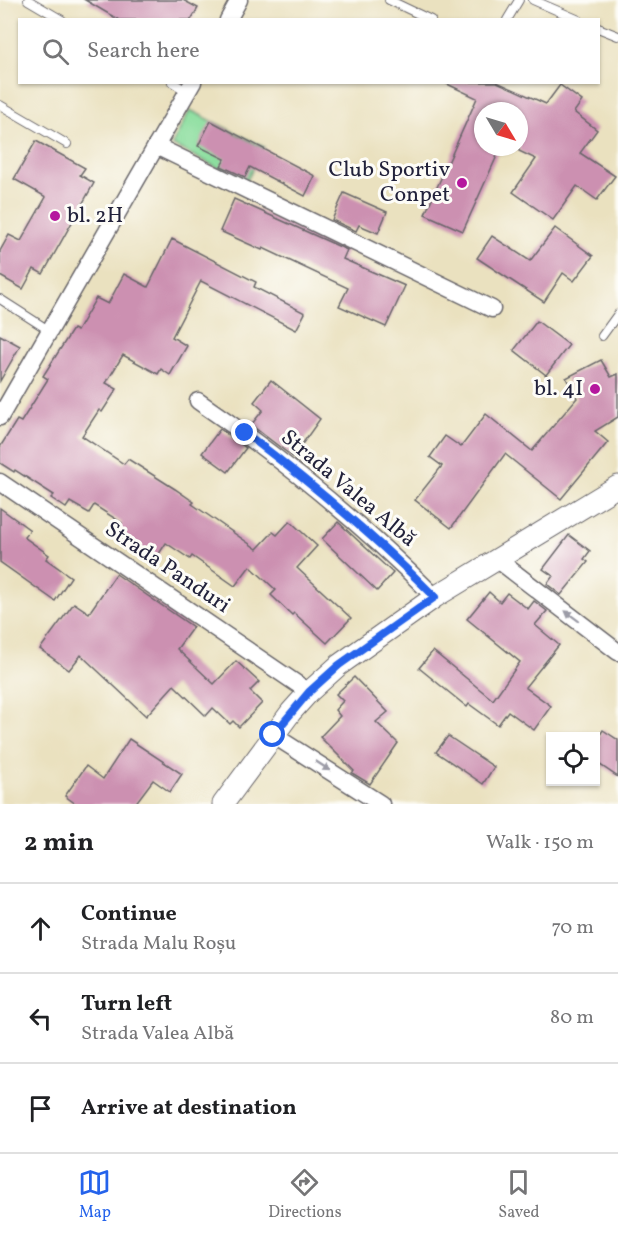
<!DOCTYPE html>
<html lang="en">
<head>
<meta charset="utf-8">
<style>
  :root { --surface:#fff; --page:#f6f6f6; --text:#202124; --muted:#757577; --line:#e0e0e0; --accent:#2563eb }
  body { margin:0; font-family:Vollkorn,serif; background:var(--page); color:var(--text) }
  .controls { position:absolute; right:18px; bottom:18px; display:grid; overflow:hidden; border-radius:0px; box-shadow:0 2px 4px #0004 }
  .controls button { width:54px; height:54px; display:grid; place-items:center; padding:0; border:0; border-bottom:2px solid var(--line); background:var(--surface); color:var(--text); font:30px sans-serif }
  .compass { position:absolute; left:474px; top:102px; width:54px; height:54px; border-radius:50%; background:var(--surface); box-shadow:0 2px 4px #0004; rotate:128deg }
  .stop { position:absolute; width:18px; height:18px; margin:-14px; border:4px solid #2563eb; border-radius:50%; background:#fff }
  .stop.end { background:#2563eb; border-color:#fff; box-shadow:0 2px 6px #0008 }
  .list { margin:0; padding:0; list-style:none }
  h2 { display:flex; justify-content:space-between; align-items:center; height:78px; margin:0; padding:0 24px; font-size:26px }
  h2 small { font-size:20px; font-weight:400; color:var(--muted) }
  .list li { display:grid; grid-template-columns:39px 1fr auto; gap:18px; align-items:center; box-sizing:border-box; height:90px; padding:0 24px; border-top:2px solid var(--line) }
  .list b { display:block; font-size:22px; white-space:nowrap }
  .list p { margin:0; font-size:20px; white-space:nowrap; color:var(--muted) }
  .list em { font-size:20px; font-style:normal; color:var(--muted) }
  .icon { flex:none; width:33px; height:33px; fill:none; stroke:currentColor; stroke-width:2; stroke-linecap:round; stroke-linejoin:round }
  .map { position:relative; flex:none; width:618px; height:804px; overflow:hidden }
  .search { position:absolute; background:var(--surface); box-shadow:0 2px 4px #0004; left:18px; right:18px; top:18px; height:66px; display:flex; align-items:center; gap:15px; box-sizing:border-box; padding:0 21px; border-radius:0px; color:var(--muted); font-size:22px }
  .sheet { height:348px; background:var(--surface) }
  nav { display:flex; justify-content:space-around; align-items:center; box-sizing:border-box; height:84px; border-top:2px solid var(--line); background:var(--surface); font-size:16px; color:var(--muted) }
  nav a { display:grid; justify-items:center; gap:3px }
  nav .on { color:var(--accent) }
  .map>svg:first-child { display:block }
</style>
</head>
<body>
<div class="map">
<svg width="618" height="804" viewBox="0 0 618 804">
  <rect width="100%" height="100%" fill="#fdfcf7"/>
  <filter id="ink" filterUnits="userSpaceOnUse"><feTurbulence type="fractalNoise" baseFrequency=".0167" numOctaves="2"/><feDisplacementMap in="SourceGraphic" scale="12" xChannelSelector="R" yChannelSelector="G"/><feConvolveMatrix kernelMatrix="1 2 1 2 8 2 1 2 1" color-interpolation-filters="sRGB"/></filter>
  <filter id="wash" filterUnits="userSpaceOnUse"><feTurbulence type="fractalNoise" baseFrequency=".008" numOctaves="4" result="noise"/><feDisplacementMap in="SourceGraphic" scale="24" xChannelSelector="R" yChannelSelector="G"/><feGaussianBlur stdDeviation="1.35" result="paint"/><feColorMatrix in="noise" values="0 0 0 0 0 0 0 0 0 0 0 0 0 0 0 0 0 1.4 0 .05"/><feComposite in="paint" operator="in"/></filter>
  <g filter="url(#wash)">
    <rect width="100%" height="100%" fill="#eae1bf"/>
    <!-- green -->
    <path fill="#8cde9f" stroke="#57806d" stroke-width="1.5" d="M190,110L264,147L246,182L172,145Z"/>
    <g id="blocks">
      <!-- building -->
      <g fill="#cc90b1">
        <path d="M85,0H183L198,8L191,20H119Z"/>
        <path d="M443,82H497L546,104L560,85L582,101L574,112L597,130L580,153L615,176L597,200L577,186L553,220L513,192L536,159L519,151V111H483V147H501L463,231L425,214L477,98Z"/>
        <path d="M211,121L315,176L305,196L250,167L245,177L221,166L225,159L198,146Z"/>
        <path d="M36,141L85,168L80,175L94,183L43,274L34,269L23,289L0,276V251L9,235L21,241L46,197L14,179Z"/>
        <path d="M344,193L387,212L378,233L359,225L356,231L332,220Z"/>
        <path d="M234,199L347,250L343,259L405,286L386,327L339,306L348,288L263,248L262,250L220,231Z"/>
        <path d="M555,228L593,256L574,281L563,273L544,302L477,258L492,236L530,261Z"/>
        <path d="M172,239L256,282L254,287L305,313L296,330L201,281L172,337L187,346L170,375L161,369L158,374L123,355L106,383L117,389L102,412L99,410L82,436L124,464L128,459L175,489L194,502L192,504L257,549L273,532L277,535L290,521L317,546L297,568L351,618L327,643L294,613L292,615L271,595L276,590L250,566L235,586L192,556L190,559L166,543L155,560L116,533L122,523L94,505L89,513L70,502L66,508L51,498L54,495L15,470L14,472L0,463V447L17,420L21,422L48,379L43,376L73,329L77,331L96,298L108,304L124,274L148,287Z"/>
        <path d="M537,321L569,345L546,375L514,350Z"/>
        <path d="M0,335L20,346L0,381Z"/>
        <path d="M601,360L611,377L618,374V417L595,431L608,442L561,499L505,454L451,528L415,500L442,466L430,457L445,436L461,447L486,414L532,451L577,398L566,378Z"/>
        <path d="M271,380L320,419L293,457L251,425L263,410L254,402Z"/>
        <path d="M220,429L246,448L228,472L202,453Z"/>
        <path d="M0,508L30,530L24,537L49,555L46,559L71,577L55,601L0,562Z"/>
        <path d="M338,522L393,573L377,591L322,539Z"/>
        <path d="M569,535L590,551L584,559L588,562L561,595L547,584L553,576L543,569Z"/>
        <path d="M116,574L193,627L177,649L214,684L236,661L259,682L250,691L262,703L239,727L233,721L230,724L213,708L206,716L174,685L146,716L81,655L69,670L40,649L74,603L89,613Z"/>
        <path d="M489,592L500,602L507,593L528,609L534,601L547,611L535,625L559,645L525,687L551,706L534,730L508,711L498,725L469,704L467,707L419,668L433,651L493,700L520,662L467,619Z"/>
        <path d="M354,677L388,712L376,722L398,743L370,784L352,773L354,771L320,737L340,716L335,710L343,701L336,694Z"/>
        <path d="M603,730L618,740V777L596,762V741Z"/>
        <path d="M448,736L494,767L483,784L436,752Z"/>
        <path d="M129,739L182,774L170,792L153,780L135,804H76L65,796L86,766L103,779Z"/>
      </g>
    </g>
  </g>
  <g filter="url(#ink)">
    <use href="#blocks" fill-opacity="0" stroke="#686569" stroke-width="1.5"/>
    <g fill="none" stroke-linecap="round" stroke-linejoin="round">
      <defs>
        <g id="service">
          <path d="M28,0L62,20"/>
          <path d="M389,0L431,20"/>
          <path d="M533,0L579,20"/>
          <path d="M507,20L519,0"/>
          <path d="M598,28L618,36"/>
          <path d="M172,82L188,92"/>
          <path d="M0,105L67,144"/>
          <path d="M0,299L50,331"/>
          <path d="M602,336L618,314"/>
        </g>
        <g id="minor">
          <path d="M228,20L239,0"/>
          <path d="M156,146L492,309"/>
          <path d="M198,401C283,459 362,524 435,597"/>
          <path d="M0,417L193,82"/>
          <path d="M0,482L309,692"/>
          <path d="M498,560L618,652"/>
          <path d="M273,735L381,804"/>
        </g>
        <path id="tertiary" d="M223,804L291,712L309,692L339,665L435,597L618,486"/>
      </defs>
      <!-- service casing -->
      <use href="#service" stroke="#686569" stroke-width="10"/>
      <!-- minor casing -->
      <use href="#minor" stroke="#686569" stroke-width="19"/>
      <!-- tertiary casing -->
      <use href="#tertiary" stroke="#686569" stroke-width="23"/>
      <!-- service -->
      <use href="#service" stroke="#fff" stroke-width="8"/>
      <!-- minor -->
      <use href="#minor" stroke="#fff" stroke-width="16"/>
      <!-- tertiary -->
      <use href="#tertiary" stroke="#fff" stroke-width="21"/>
    </g>
    <!-- one-way arrows -->
    <defs><path id="oneway-solid" d="M-6-.8H1V-3.2L6.5 0L1 3.2V.8H-6Z" transform="scale(1.5)"/></defs>
    <g fill="#9c9ca7">
      <use href="#oneway-solid" transform="translate(572 616) rotate(-143)"/>
      <use href="#oneway-solid" transform="translate(323 766) rotate(33)"/>
    </g>
  </g>
  <g fill="none" stroke-linecap="round" stroke-linejoin="round" filter="url(#ink)">
    <!-- route -->
    <path stroke="#2563eb" stroke-width="8" d="M245,433C312,484 376,537 435,597L339,665L309,692L273,735"/>
  </g>
  <!-- markers -->
  <g fill="#b5179e" stroke="#fdfcf7" stroke-width="2">
    <circle cx="462" cy="183" r="6"/>
    <circle cx="55" cy="216" r="6"/>
    <circle cx="595" cy="389" r="6"/>
  </g>
  <g text-anchor="middle" dominant-baseline="central" stroke-width="6" stroke-linejoin="round" paint-order="stroke">
    <!-- poi labels -->
    <g font-size="22" fill="#22223b" stroke="#fdfcf7" text-anchor="end">
      <text x="450" y="170">Club Sportiv<tspan x="450" dy="25">Conpet</tspan></text>
      <text x="67" y="216" text-anchor="start">bl. 2H</text>
      <text x="583" y="389">bl. 4I</text>
    </g>
    <!-- street labels -->
    <g font-size="22" fill="#22223b" stroke="#fdfcf7">
      <text transform="translate(348 489) rotate(40)">Strada Valea Albă</text>
      <text transform="translate(167 568) rotate(34)">Strada Panduri</text>
    </g>
  </g>
</svg>
<div class="controls">
<button><svg class="icon" aria-label="locate" viewBox="0 0 24 24"><circle cx="12" cy="12" r="6"/><path d="M12 2v4M12 18v4M2 12h4M18 12h4"/></svg></button>
</div>
<svg class="compass" viewBox="-18 -18 36 36"><path d="M0-13l5 13h-10z" fill="#e53935"/><path d="M0 13l5-13h-10z" fill="#757577"/></svg>
<div class="stop" style="left:273px;top:735px"></div>
<div class="stop end" style="left:245px;top:433px"></div>
<div class="search"><svg class="icon" aria-label="search" viewBox="0 0 24 24"><circle cx="10" cy="10" r="6"/><path d="M15 15l6 6"/></svg>Search here</div>
</div>
<section class="sheet">
<h2>2 min<small>Walk · 150 m</small></h2>
<ul class="list">
<li><svg class="icon" aria-label="ahead" viewBox="0 0 24 24"><path d="M12 20V5M6 11l6-6 6 6"/></svg><div><b>Continue</b><p>Strada Malu Roșu</p></div><em>70 m</em></li>
<li><svg class="icon" aria-label="left" viewBox="0 0 24 24"><path d="M17 20v-9H6M10 6l-5 5 5 5"/></svg><div><b>Turn left</b><p>Strada Valea Albă</p></div><em>80 m</em></li>
<li><svg class="icon" aria-label="arrive" viewBox="0 0 24 24"><path d="M6 21V4h12l-3 4 3 4H6"/></svg><div><b>Arrive at destination</b></div></li>
</ul>
</section>
<nav>
<a class="on"><svg class="icon" aria-label="map" viewBox="0 0 24 24"><path d="M3 6l6-2 6 2 6-2v14l-6 2-6-2-6 2zM9 4v14M15 6v14"/></svg>Map</a>
<a><svg class="icon" aria-label="directions" viewBox="0 0 24 24"><path d="M12 3l9 9-9 9-9-9zM9 14v-3h6M13 9l2 2-2 2"/></svg>Directions</a>
<a><svg class="icon" aria-label="saved" viewBox="0 0 24 24"><path d="M7 4h10v16l-5-4-5 4z"/></svg>Saved</a>
</nav>
</body>
</html>
